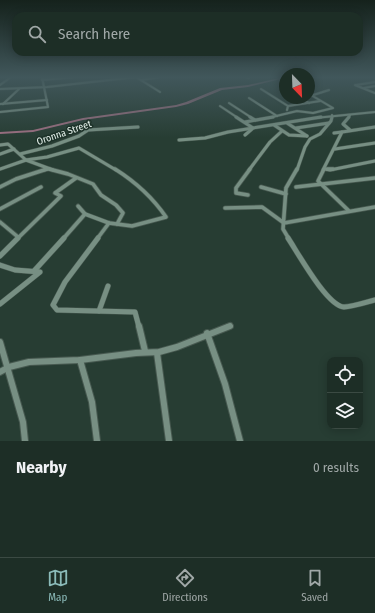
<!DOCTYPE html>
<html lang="en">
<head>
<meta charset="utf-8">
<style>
  :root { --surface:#1d2e26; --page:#25362e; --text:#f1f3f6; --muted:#a0a8a7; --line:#3b4a43; --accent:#8bbbb9 }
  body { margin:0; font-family:"Fira Sans Condensed",sans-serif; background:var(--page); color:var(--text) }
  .controls { position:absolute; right:12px; bottom:12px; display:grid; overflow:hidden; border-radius:8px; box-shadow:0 2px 10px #0003 }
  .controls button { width:36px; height:36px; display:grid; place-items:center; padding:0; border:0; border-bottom:1px solid var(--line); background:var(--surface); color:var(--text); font:20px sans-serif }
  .compass { position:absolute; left:279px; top:68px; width:36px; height:36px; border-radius:50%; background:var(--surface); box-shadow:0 2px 10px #0003; rotate:157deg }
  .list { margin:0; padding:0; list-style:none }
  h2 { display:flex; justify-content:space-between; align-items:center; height:52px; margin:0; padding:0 16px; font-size:17px }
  h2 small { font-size:13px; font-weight:400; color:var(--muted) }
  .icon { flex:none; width:22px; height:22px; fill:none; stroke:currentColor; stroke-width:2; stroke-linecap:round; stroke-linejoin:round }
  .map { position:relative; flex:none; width:375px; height:441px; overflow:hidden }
  .search { position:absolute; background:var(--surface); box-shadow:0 2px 10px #0003; left:12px; right:12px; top:12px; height:44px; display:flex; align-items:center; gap:10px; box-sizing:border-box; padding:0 14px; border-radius:12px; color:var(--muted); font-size:15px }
  .sheet { height:116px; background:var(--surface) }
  nav { display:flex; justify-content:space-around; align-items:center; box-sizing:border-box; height:56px; border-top:1px solid var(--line); background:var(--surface); font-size:11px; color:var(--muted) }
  nav a { display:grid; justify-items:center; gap:2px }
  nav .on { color:var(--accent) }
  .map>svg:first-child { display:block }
</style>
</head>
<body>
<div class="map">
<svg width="375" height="441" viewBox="0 0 375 441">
  <rect width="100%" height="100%" fill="#273d33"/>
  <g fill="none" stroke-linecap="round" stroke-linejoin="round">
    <!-- river -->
    <path fill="#9c6f81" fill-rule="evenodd" d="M283,77H285V78L248,87L222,90L188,104L176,107L83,120L33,132L0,134V132L33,130L83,118L176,105L186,102L220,88L248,85Z"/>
    <defs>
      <g id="minor-far4">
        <path d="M136,77L160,92"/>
        <path d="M246,77L249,78"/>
        <path d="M42,80L74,77"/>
        <path d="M141,80L160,77"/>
        <path d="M0,85L11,77"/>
        <path d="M355,85L375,93"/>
        <path d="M356,85L375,82"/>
        <path d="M364,88L375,86"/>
        <path d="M0,89L47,87L136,77"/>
        <path d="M261,89L288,106L287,110"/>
        <path d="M310,96L329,90"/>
        <path d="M249,98L277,116"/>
        <path d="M299,98L309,103"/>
        <path d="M229,103L252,118"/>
        <path d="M0,104L47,100"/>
        <path d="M3,104L19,89"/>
        <path d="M220,106L238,118"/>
        <path d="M288,106L320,101"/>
        <path d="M0,112L48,107L42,77"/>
        <path d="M268,118L297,111L313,113L333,108L311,95"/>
        <path d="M315,118L375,112"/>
        <path d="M332,118V115"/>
        <path d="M348,118L350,115"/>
      </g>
      <g id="minor-far3">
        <path d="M236,117L253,128"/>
        <path d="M250,117L255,120"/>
        <path d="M349,117L343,124L350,130"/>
        <path d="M245,122L273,117"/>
        <path d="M287,123L307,136"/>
        <path d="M274,125L289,135L307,136"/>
        <path d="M296,128L329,123"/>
        <path d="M334,133L342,132"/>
        <path d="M245,135L252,129"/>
        <path d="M179,140L205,138L228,132L321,117"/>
        <path d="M0,145L8,144L26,160L53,170"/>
        <path d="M335,149L375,143"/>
        <path d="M0,154L14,149"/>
        <path d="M20,154L52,146L79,136L88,130L138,127"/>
        <path d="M0,169L26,160L47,157L79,148L116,170"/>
        <path d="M325,169L330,170L375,161"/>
        <path d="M44,170L48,169"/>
        <path d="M249,170L270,142L282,131"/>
        <path d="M297,170L305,147L310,139L320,134L331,121L332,117"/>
        <path d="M323,170L342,132L375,127"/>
      </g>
      <g id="minor-far2">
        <path d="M49,169L68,174L93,184L101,195L116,205L123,213L117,224"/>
        <path d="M324,169L318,181L349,211"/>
        <path d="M327,169H333"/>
        <path d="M0,187L16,179L47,169"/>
        <path d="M261,187L286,194"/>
        <path d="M296,187L375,178"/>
        <path d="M248,195L236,193V188L250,169"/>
        <path d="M225,208L262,207L284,223L375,207"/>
        <path d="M0,209L41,187"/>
        <path d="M85,214L109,223L132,226L166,217C153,198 134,181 115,169"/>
        <path d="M0,222L18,237"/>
        <path d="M17,239L61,196L55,193L76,178"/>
        <path d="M63,239L85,214L78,206"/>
        <path d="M97,239L109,223"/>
        <path d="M289,239L283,229L286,188L297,169"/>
      </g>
      <g id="minor-far1">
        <path d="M98,238L65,282L53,305L57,310L135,312L139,327"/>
        <path d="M288,238C298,253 327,306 344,307C352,307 367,302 375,300"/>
        <path d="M0,256L18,238"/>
        <path d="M0,265L15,270L40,272L0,304"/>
        <path d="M34,271L64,238"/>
        <path d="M99,311L108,286"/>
        <path d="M227,327L230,326"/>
      </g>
      <g id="minor">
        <path d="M139,326L145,351"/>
        <path d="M207,333L225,384L240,441"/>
        <path d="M0,342L23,422L25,441"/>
        <path d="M157,353L169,441"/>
        <path d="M80,360L92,402L97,441"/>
        <path d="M0,372L9,367L29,362L80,360L136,353L159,352L177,347L230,326"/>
      </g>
      <path id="major" d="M372,77H375V79Z"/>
    </defs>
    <!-- minor-far4 casing -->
    <use href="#minor-far4" stroke="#475950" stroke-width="3"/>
    <!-- minor-far3 casing -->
    <use href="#minor-far3" stroke="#475950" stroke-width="4"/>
    <!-- minor-far2 casing -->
    <use href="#minor-far2" stroke="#475950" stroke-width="5"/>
    <!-- minor-far1 casing -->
    <use href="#minor-far1" stroke="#475950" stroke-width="6"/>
    <!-- minor casing -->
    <use href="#minor" stroke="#475950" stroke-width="8"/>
    <!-- major casing -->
    <use href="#major" stroke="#475950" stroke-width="1"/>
    <!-- minor-far4 -->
    <use href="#minor-far4" stroke="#778f83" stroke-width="2"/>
    <!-- minor-far3 -->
    <use href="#minor-far3" stroke="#778f83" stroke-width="3"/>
    <!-- minor-far2 -->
    <use href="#minor-far2" stroke="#778f83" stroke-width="3.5"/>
    <!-- minor-far1 -->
    <use href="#minor-far1" stroke="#778f83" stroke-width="5"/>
    <!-- minor -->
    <use href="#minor" stroke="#778f83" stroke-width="6"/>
    <!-- major -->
    <use href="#major" fill="#69a288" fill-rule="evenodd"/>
  </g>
  <!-- sky -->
  <linearGradient id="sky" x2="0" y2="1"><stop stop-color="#15221c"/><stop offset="0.56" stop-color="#41575b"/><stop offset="1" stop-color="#41575b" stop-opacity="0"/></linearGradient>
  <rect width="375" height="138" fill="url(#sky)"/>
  <g text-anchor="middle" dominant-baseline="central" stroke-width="3" stroke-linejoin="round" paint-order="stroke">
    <!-- far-street labels -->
    <g font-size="10" fill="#e5f1eb" stroke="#1d3229">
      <text transform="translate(64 133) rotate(-19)">Oronna Street</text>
    </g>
  </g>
</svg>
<div class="controls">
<button><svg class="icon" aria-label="locate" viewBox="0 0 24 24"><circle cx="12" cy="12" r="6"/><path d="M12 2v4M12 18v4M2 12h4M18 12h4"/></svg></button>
<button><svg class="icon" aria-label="layers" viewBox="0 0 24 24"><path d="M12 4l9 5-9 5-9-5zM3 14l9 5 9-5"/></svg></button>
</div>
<svg class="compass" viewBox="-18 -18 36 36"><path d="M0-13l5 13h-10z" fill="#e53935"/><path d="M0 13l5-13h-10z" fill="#a0a8a7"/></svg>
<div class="search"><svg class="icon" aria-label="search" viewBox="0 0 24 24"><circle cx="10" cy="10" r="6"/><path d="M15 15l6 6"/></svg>Search here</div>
</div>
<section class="sheet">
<h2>Nearby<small>0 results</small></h2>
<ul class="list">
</ul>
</section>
<nav>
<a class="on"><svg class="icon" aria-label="map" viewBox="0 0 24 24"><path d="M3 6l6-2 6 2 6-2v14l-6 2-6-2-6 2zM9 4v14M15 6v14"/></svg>Map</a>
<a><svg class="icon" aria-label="directions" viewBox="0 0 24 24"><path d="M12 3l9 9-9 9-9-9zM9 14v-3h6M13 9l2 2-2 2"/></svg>Directions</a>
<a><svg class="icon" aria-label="saved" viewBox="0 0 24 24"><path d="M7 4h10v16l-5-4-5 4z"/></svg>Saved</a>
</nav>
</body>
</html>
